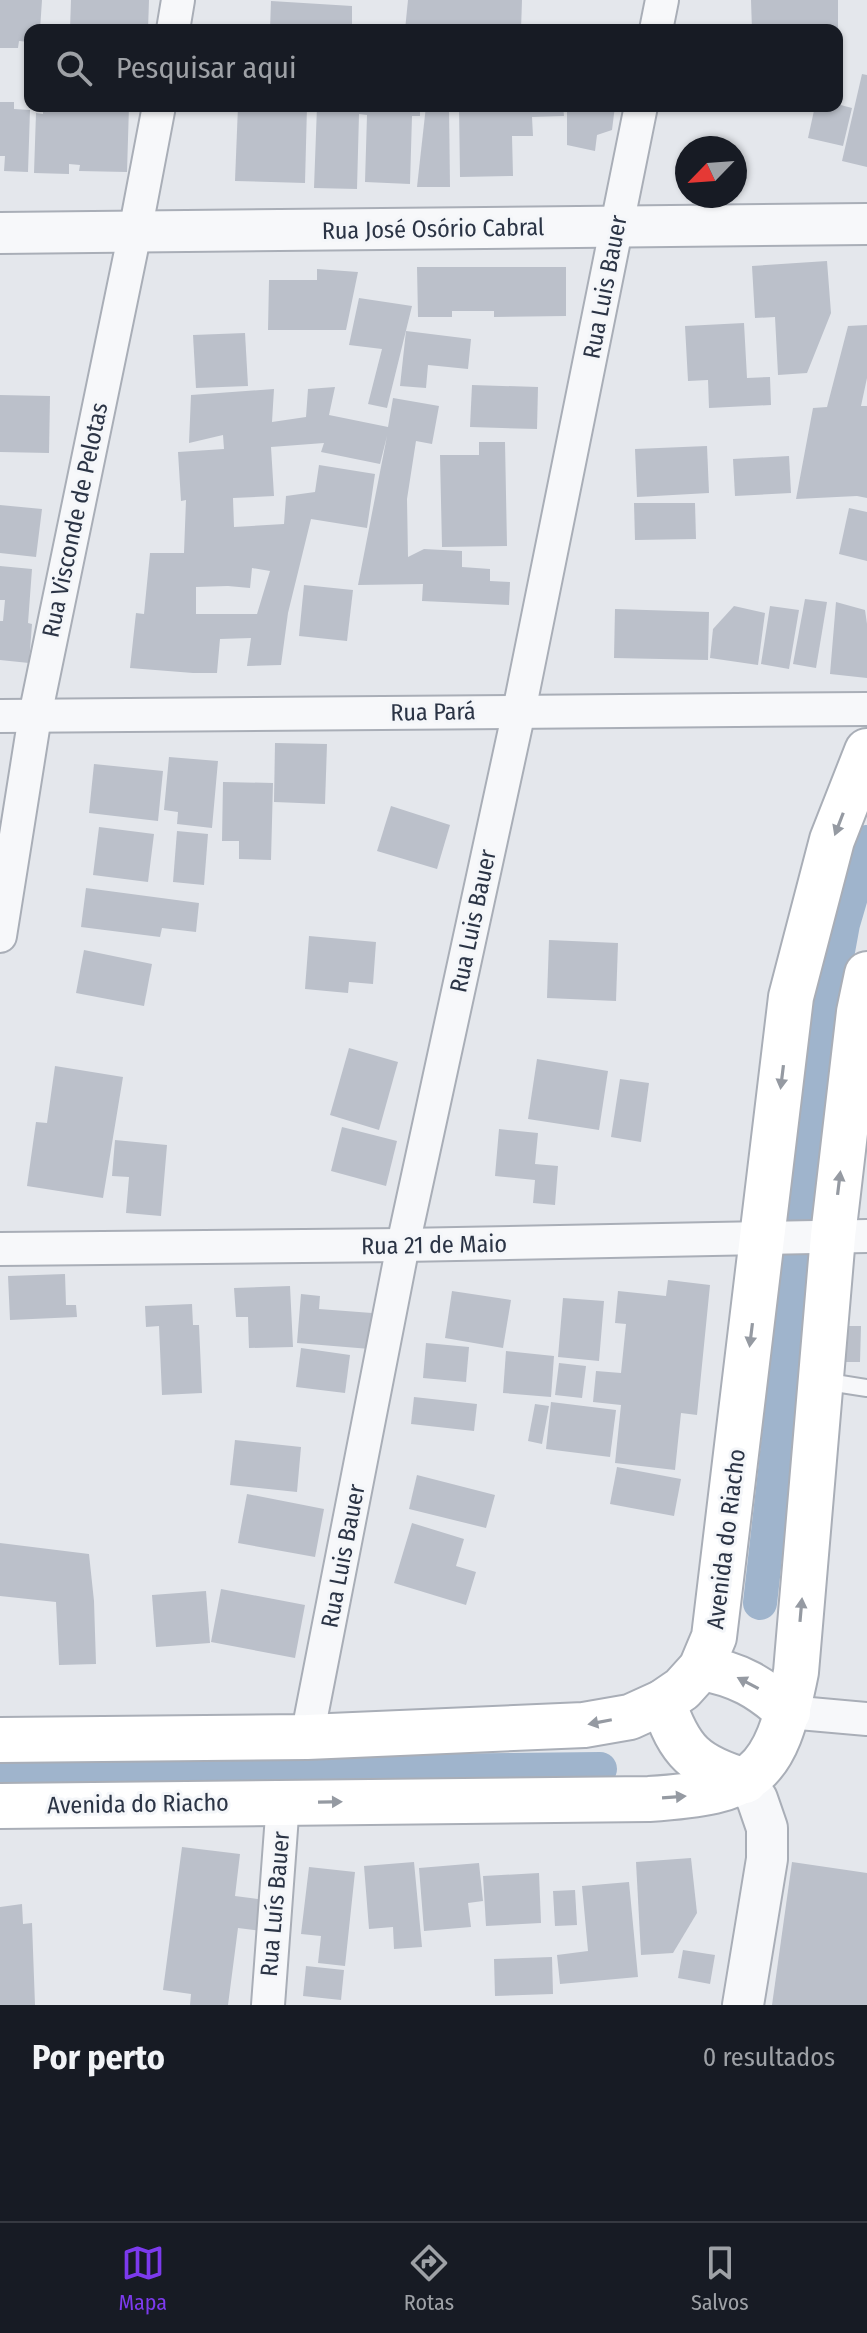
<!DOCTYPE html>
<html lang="pt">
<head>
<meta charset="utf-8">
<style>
  :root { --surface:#171b24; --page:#242831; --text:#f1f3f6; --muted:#9ea1a6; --line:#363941; --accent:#7c3aed }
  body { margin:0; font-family:"Fira Sans Condensed",sans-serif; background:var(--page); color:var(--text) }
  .compass { position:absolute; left:675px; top:136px; width:72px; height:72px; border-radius:50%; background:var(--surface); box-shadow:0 2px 6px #0004; rotate:245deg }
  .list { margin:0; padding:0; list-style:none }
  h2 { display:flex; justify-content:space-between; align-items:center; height:104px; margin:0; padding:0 32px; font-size:34px }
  h2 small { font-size:26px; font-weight:400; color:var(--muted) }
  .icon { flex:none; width:44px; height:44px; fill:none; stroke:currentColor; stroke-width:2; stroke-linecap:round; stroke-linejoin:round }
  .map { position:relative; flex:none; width:867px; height:2005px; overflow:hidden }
  .search { position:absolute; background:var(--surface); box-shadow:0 2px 6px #0004; left:24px; right:24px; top:24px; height:88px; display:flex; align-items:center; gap:20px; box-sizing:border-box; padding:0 28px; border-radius:16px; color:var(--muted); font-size:30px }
  .sheet { height:216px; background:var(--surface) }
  nav { display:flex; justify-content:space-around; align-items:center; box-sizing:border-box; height:112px; border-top:2px solid var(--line); background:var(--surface); font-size:22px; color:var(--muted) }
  nav a { display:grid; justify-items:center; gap:4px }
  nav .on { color:var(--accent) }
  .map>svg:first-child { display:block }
</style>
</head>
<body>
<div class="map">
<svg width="867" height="2005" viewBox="0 0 867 2005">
  <rect width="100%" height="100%" fill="#e4e7ec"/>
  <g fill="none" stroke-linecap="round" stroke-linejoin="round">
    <!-- canal -->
    <g stroke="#9fb4cc" stroke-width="34">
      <path d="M760,1603L827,1011L843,924L867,842"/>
      <path d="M0,1775L600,1769"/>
    </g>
  </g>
  <!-- building -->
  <g fill="#bbc0ca" fill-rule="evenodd">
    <path d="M0,0H42L40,30H30V42L19,41L18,48H0Z"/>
    <path d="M71,0H149L148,30H70Z"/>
    <path d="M408,0H522L521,30H405Z"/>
    <path d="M751,0H838V30H752Z"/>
    <path d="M271,1L352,6V30H270Z"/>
    <path d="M25,50H30V96L25,95Z"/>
    <path d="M862,74L867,75V167L842,161Z"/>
    <path d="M0,102H14V109L30,110L28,172L4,171L5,156H0Z"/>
    <path d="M837,104L852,108L843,146L808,138L815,106H837Z"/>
    <path d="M43,106H129L127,172L79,171L80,165L69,164V174L34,173L36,113L43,114Z"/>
    <path d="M238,106H307L305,183L235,181Z"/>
    <path d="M317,106H420V116H412L410,184L365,182L367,115L359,114L357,189L314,188Z"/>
    <path d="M426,106H449L450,187H417Z"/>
    <path d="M459,106H563L564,116L532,117L533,136H512L513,176L460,177Z"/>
    <path d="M574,106H615L612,130L597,135L595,151L567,145V108Z"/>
    <path d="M827,261L831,313L807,373L778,375L775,317L755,318L752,266Z"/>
    <path d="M417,267H566V316L494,317V311H452V317H418Z"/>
    <path d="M317,269L358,272L346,330H268L269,280H317Z"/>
    <path d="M359,298L412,306L387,408L368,404L382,349L349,345Z"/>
    <path d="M744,323L747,378L770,377L771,405L709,408L708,380L688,381L685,326Z"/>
    <path d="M867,325V378L861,406H867V498L857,496L796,499L813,408L827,407L848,326Z"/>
    <path d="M406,331L471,339L468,369L428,365L426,388L400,386Z"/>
    <path d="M245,333L248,386L196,388L193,335Z"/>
    <path d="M472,385L538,387L537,429L470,427Z"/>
    <path d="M335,387L329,415L388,427L393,398L439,406L432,444L416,441L407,499L408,557L424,549L462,551V567L490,569V581L510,582L509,605L422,601L423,584L358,585L387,436L380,464L321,452L324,443L271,447L274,496L233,498L234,527L284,524L286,496L315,492L319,465L375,474L367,528L311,519L288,613L281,665L247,666L251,638L220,639L217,673H193L130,668L136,613L144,614L150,553H184L186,500L181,501L178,452L224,449L223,435L189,443L191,395L274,389L272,422L306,417L308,389ZM252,568L270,571L257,614H196V587L228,586L250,588Z"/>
    <path d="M0,395L50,396L49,453L0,452Z"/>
    <path d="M479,442H505L507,546L442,547L440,455H479Z"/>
    <path d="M707,446L709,493L637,497L635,449Z"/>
    <path d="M789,456L791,493L735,496L733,459Z"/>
    <path d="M634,503H695L696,539L635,540Z"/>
    <path d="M0,505L42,509L36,557L0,553Z"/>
    <path d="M849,508L867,512V561L839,554Z"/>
    <path d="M0,566L32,569L28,623L32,624L29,663L0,660V621H3L5,600H0Z"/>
    <path d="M304,585L353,590L347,641L299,636Z"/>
    <path d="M805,599L827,602L816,668L793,664Z"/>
    <path d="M836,602L865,610L867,624V678L830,674Z"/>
    <path d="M734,606L765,613L758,665L710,658L713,629Z"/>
    <path d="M770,606L799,610L789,669L761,664Z"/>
    <path d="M615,609L709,612L708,660L614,658Z"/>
    <path d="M275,743L327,744L325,804L274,802Z"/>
    <path d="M169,757L218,761L212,828L177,824L178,812L164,810Z"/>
    <path d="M94,764L163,771L158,821L89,813Z"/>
    <path d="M223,782L273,783L271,860L239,859V841H222Z"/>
    <path d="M391,806L450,825L437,869L377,851Z"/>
    <path d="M99,827L154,834L148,882L93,875Z"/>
    <path d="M177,831L208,834L204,885L173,882Z"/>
    <path d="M86,888L199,903L196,932L162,928L160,937L81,927Z"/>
    <path d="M309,936L376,942L373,984L349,982L348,993L305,989Z"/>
    <path d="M549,940L618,943L616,1001L547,998Z"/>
    <path d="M84,950L152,964L144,1006L76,993Z"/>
    <path d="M349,1048L398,1062L379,1130L330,1115Z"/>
    <path d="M537,1059L608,1071L599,1130L528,1119Z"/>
    <path d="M55,1066L123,1077L103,1198L27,1186L36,1122L47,1123Z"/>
    <path d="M620,1079L649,1083L641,1142L611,1137Z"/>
    <path d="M342,1127L397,1141L386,1186L331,1171Z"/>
    <path d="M499,1129L538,1133L535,1164L558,1166L555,1205L533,1203L535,1180L495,1176Z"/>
    <path d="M115,1140L167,1145L161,1216L126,1213L129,1177L112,1176Z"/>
    <path d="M65,1274L66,1305H76L77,1317L10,1320L8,1276Z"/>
    <path d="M668,1280L710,1285L697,1415L681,1413L675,1470L615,1463L621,1405L593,1402L596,1371L621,1373L626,1324L615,1323L618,1291L666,1296Z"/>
    <path d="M290,1286L293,1347L249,1348L248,1317H236L234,1288Z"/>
    <path d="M452,1291L511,1300L503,1348L445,1338Z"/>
    <path d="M301,1294L320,1296L319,1309L372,1313L370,1349L297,1343Z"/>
    <path d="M563,1298L604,1301L599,1361L558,1357Z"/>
    <path d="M192,1304L193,1325H199L202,1393L162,1395L159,1326L146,1327L145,1306Z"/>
    <path d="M847,1326H861L860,1362H844Z"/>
    <path d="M426,1343L469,1347L466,1382L423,1378Z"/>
    <path d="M301,1348L350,1355L345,1393L296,1387Z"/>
    <path d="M506,1351L554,1356L551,1397L503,1393Z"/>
    <path d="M559,1363L586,1366L582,1398L555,1395Z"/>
    <path d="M414,1397L477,1404L474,1431L411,1424Z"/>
    <path d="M551,1402L616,1410L610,1457L546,1449Z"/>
    <path d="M535,1404L549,1406L542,1444L528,1441Z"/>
    <path d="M235,1440L301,1447L297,1492L230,1485Z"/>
    <path d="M617,1467L681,1479L674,1516L610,1504Z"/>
    <path d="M417,1475L495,1495L486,1528L409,1509Z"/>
    <path d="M247,1494L324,1509L315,1557L238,1543Z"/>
    <path d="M412,1523L464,1539L456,1566L476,1572L466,1605L394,1583Z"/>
    <path d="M0,1543L89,1554L94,1601L96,1664L59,1665L56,1602L0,1596Z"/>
    <path d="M221,1589L305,1605L295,1658L211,1642Z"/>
    <path d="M206,1591L210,1643L156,1647L152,1595Z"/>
    <path d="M182,1847L240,1854L235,1896L265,1900L261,1931L238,1928L228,2005H190L191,1994L163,1990Z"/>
    <path d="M691,1858L697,1913L673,1953L641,1955L636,1862Z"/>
    <path d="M414,1862L422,1947L394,1949L393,1927L369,1929L364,1866Z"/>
    <path d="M792,1862L867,1873V2005H772Z"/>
    <path d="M479,1863L483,1901L468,1903L471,1927L424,1931L419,1868Z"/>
    <path d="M309,1867L355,1872L345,1966L318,1963L321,1936L301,1934Z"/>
    <path d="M539,1873L541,1923L486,1926L483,1876Z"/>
    <path d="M629,1882L638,1977L560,1984L557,1955L588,1951L582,1886Z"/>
    <path d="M575,1890L577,1925L555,1926L553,1891Z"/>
    <path d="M22,1904L23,1924L32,1923L35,2005H0V1907Z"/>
    <path d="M683,1950L715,1955L710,1984L678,1978Z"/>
    <path d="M552,1957L553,1994L495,1996L494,1959Z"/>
    <path d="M306,1966L344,1970L341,2000L303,1996Z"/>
  </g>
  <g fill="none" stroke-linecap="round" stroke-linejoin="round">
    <defs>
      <path id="service" d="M822,1381L867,1388"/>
      <g id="minor">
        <path d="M173,30L178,0"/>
        <path d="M656,30L662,0"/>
        <path d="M0,716L867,709"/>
        <path d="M0,936L35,716L135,232L159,106"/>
        <path d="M0,1249L403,1245L867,1236"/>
        <path d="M788,1712L867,1719"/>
        <path d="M307,1737L403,1245L519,711L641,106"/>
        <path d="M268,2005L283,1802"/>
      </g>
      <g id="tertiary">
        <path d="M0,233L867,224"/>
        <path d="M743,2005L767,1859V1828L757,1799L745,1781"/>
      </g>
      <g id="secondary">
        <path d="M701,1668C738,1674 760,1687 788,1712"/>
        <path d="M663,1702C680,1752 695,1766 745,1781"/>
        <path d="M0,1740L307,1737L584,1725L630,1717L663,1702L682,1689L701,1668L714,1637L791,997L832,840L867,751"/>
        <path d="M0,1806L649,1799C755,1792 775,1778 796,1672L833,1236L859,1012L867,974"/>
      </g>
    </defs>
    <!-- service casing -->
    <use href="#service" stroke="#a9aeb7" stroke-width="20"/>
    <!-- minor casing -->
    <use href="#minor" stroke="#a9aeb7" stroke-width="36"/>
    <!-- tertiary casing -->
    <use href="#tertiary" stroke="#a9aeb7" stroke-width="44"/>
    <!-- secondary casing -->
    <use href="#secondary" stroke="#a9aeb7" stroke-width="48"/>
    <!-- service -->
    <use href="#service" stroke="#f7f8fa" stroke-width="16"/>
    <!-- minor -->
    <use href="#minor" stroke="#f7f8fa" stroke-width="32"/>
    <!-- tertiary -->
    <use href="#tertiary" stroke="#f7f8fa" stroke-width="40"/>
    <!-- secondary -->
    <use href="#secondary" stroke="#fff" stroke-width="44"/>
  </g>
  <!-- one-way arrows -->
  <defs><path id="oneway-solid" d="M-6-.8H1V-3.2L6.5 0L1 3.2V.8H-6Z" transform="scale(2)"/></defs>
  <g fill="#959aa2">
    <use href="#oneway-solid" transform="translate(839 824) rotate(111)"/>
    <use href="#oneway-solid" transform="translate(782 1077) rotate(97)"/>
    <use href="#oneway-solid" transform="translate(839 1183) rotate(-83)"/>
    <use href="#oneway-solid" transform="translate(751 1335) rotate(97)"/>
    <use href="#oneway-solid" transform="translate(801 1610) rotate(-85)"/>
    <use href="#oneway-solid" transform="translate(748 1683) rotate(-152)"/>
    <use href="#oneway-solid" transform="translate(600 1722) rotate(169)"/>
    <use href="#oneway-solid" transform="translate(674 1797) rotate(-4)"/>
    <use href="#oneway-solid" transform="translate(330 1802) rotate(-1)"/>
  </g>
  <g text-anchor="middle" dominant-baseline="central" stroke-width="6" stroke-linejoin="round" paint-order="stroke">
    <!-- street labels -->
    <g font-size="24" fill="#2b3445" stroke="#f4f6f9">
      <text transform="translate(433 229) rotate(-1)">Rua José Osório Cabral</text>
      <text transform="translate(605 287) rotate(-79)">Rua Luis Bauer</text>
      <text transform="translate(75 520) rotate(-78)">Rua Visconde de Pelotas</text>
      <text transform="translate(433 712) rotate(-1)">Rua Pará</text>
      <text transform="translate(473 921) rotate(-78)">Rua Luis Bauer</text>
      <text transform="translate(434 1245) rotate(-1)">Rua 21 de Maio</text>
      <text transform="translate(726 1539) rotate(-83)">Avenida do Riacho</text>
      <text transform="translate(343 1556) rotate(-79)">Rua Luis Bauer</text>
      <text transform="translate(138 1804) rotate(-1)">Avenida do Riacho</text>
      <text transform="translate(275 1904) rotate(-85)">Rua Luís Bauer</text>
    </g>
  </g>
</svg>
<svg class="compass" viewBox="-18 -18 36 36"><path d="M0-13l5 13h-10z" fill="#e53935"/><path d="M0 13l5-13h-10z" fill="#9ea1a6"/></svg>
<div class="search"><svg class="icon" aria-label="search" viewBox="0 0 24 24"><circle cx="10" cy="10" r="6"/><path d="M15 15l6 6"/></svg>Pesquisar aqui</div>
</div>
<section class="sheet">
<h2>Por perto<small>0 resultados</small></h2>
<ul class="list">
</ul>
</section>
<nav>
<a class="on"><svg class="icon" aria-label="map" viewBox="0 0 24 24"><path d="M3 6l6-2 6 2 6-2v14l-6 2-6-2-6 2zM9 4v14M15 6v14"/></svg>Mapa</a>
<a><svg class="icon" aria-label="directions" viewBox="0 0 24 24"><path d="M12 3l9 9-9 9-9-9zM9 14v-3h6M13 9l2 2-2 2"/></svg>Rotas</a>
<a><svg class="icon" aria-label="saved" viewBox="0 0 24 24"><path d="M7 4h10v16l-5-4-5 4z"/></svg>Salvos</a>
</nav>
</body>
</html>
